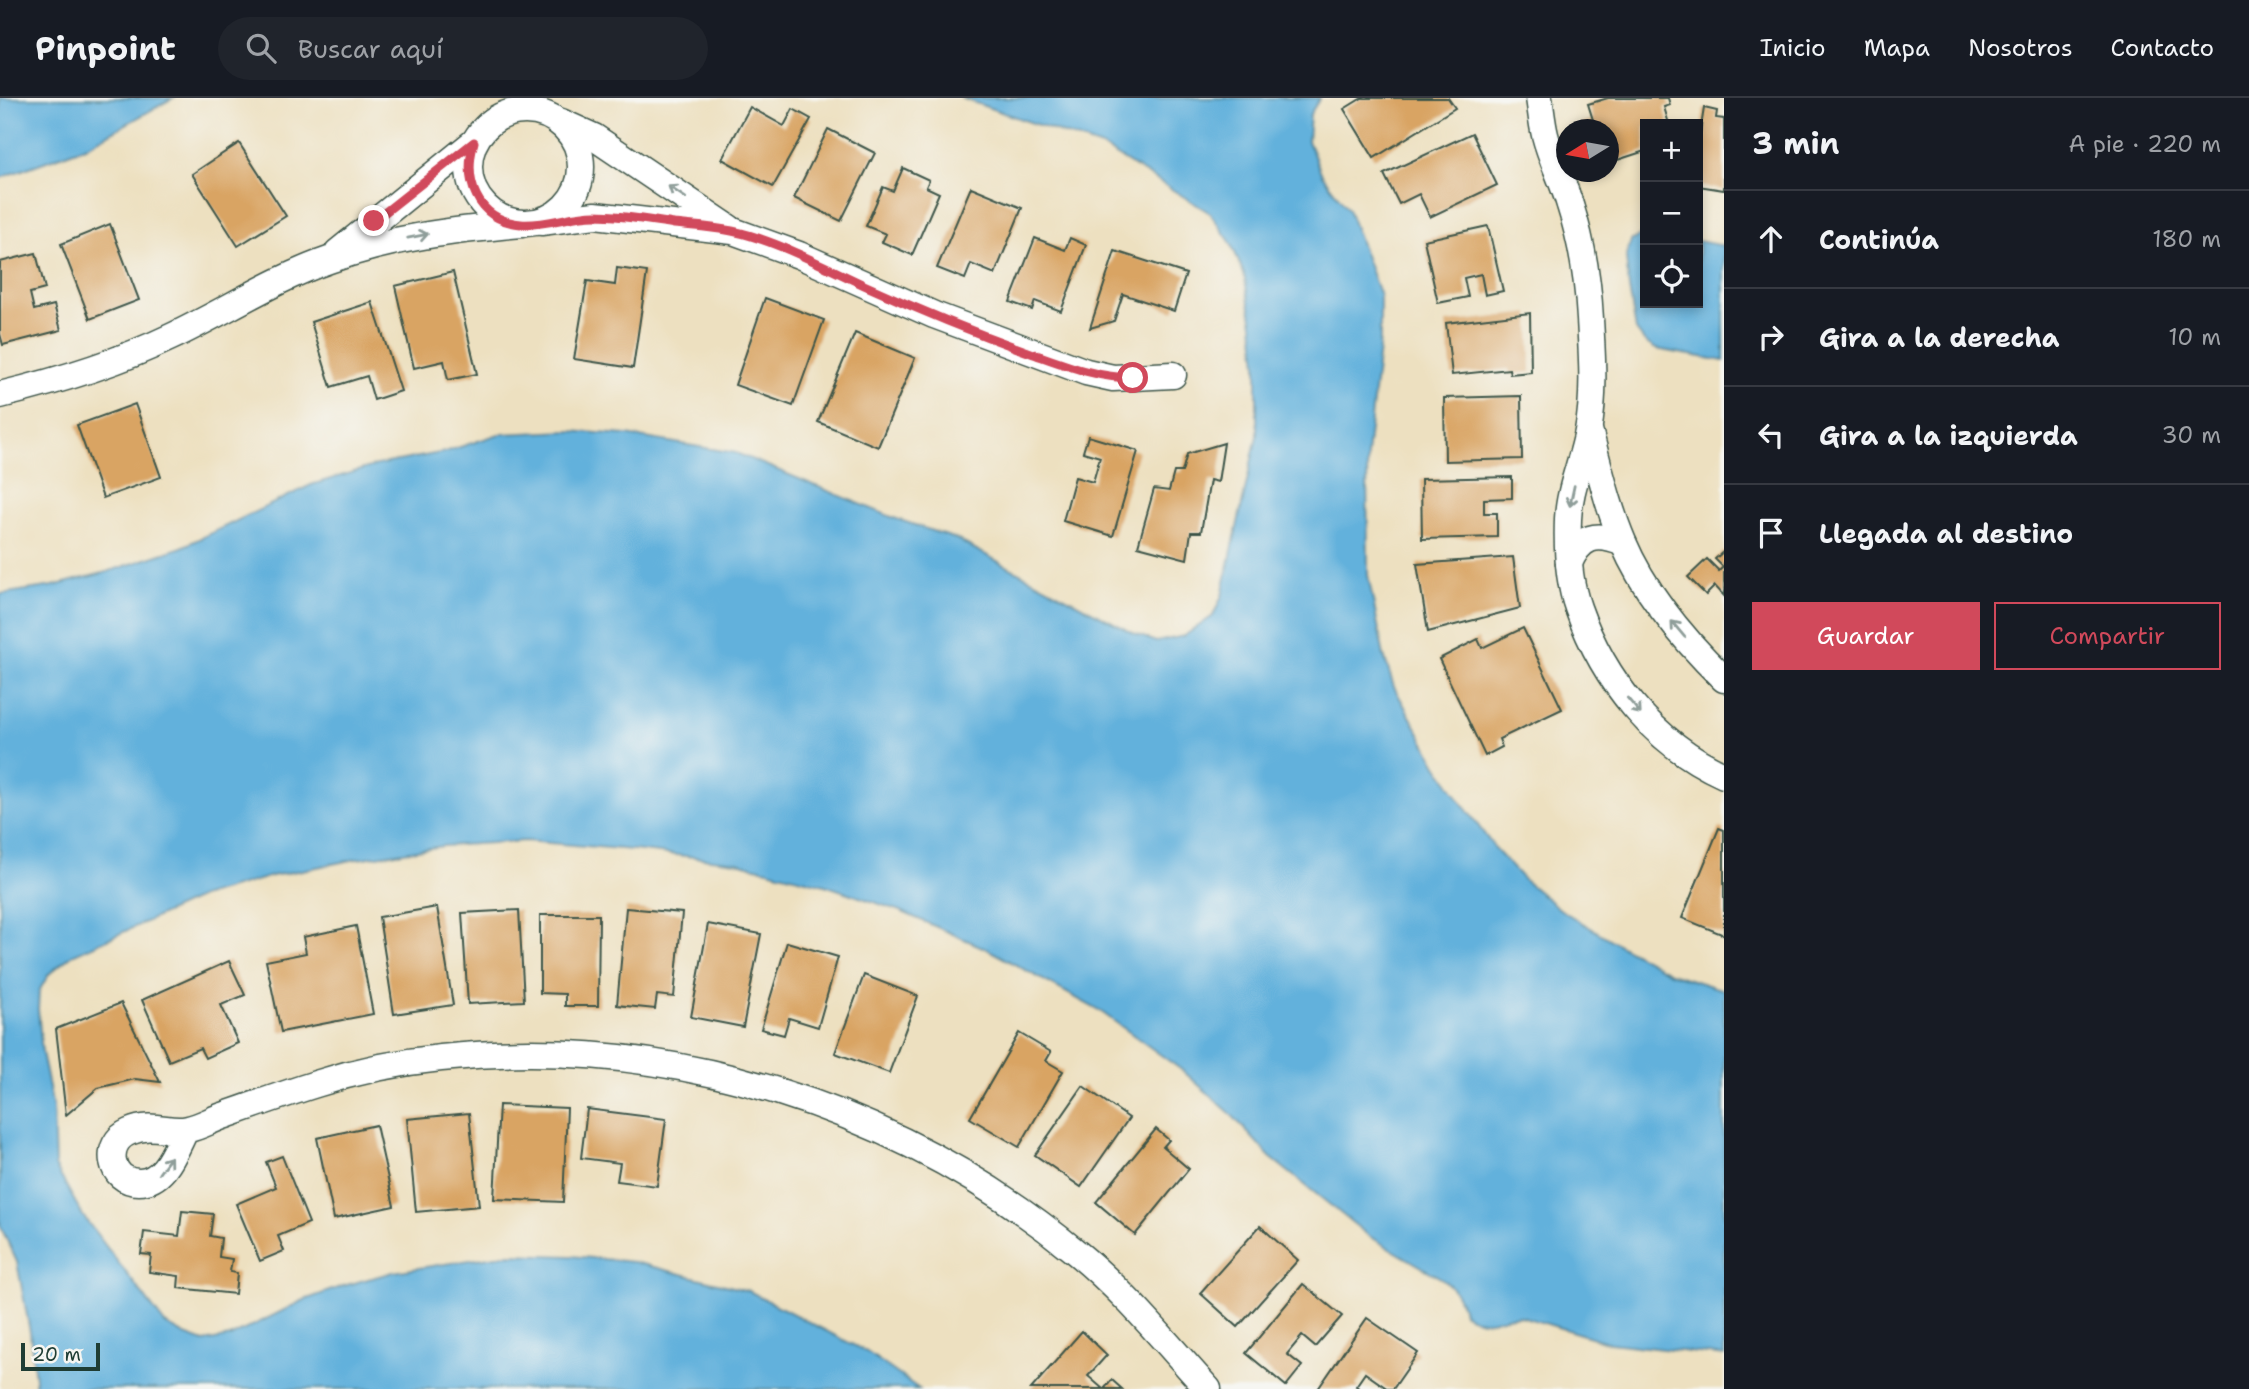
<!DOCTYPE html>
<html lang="es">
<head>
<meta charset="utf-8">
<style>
  :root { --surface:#171b24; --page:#20242c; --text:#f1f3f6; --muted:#9ea1a6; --line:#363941; --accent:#d1495b }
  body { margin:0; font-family:"Shantell Sans",sans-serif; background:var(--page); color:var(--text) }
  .controls { position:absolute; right:21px; top:21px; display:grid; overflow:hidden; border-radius:0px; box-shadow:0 4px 10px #0003 }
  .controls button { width:63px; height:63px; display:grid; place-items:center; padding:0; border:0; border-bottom:2px solid var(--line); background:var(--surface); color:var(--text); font:35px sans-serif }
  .compass { position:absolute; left:1556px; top:21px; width:63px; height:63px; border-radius:50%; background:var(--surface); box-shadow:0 4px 10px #0003; rotate:259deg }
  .scale { position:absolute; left:21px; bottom:18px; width:79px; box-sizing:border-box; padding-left:7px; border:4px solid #1f3d34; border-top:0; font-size:19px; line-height:24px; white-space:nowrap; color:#1f3d34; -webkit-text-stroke:5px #f6f6f2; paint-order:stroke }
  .stop { position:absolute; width:21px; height:21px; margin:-16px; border:5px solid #d1495b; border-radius:50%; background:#fff }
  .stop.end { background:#d1495b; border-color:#fff; box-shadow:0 2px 7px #0008 }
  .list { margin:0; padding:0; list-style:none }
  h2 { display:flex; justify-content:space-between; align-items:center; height:91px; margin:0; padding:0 28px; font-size:30px }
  h2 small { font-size:23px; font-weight:400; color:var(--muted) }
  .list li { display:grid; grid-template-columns:46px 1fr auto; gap:21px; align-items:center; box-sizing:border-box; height:98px; padding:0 28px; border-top:2px solid var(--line) }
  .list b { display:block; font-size:26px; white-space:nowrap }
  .list em { font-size:23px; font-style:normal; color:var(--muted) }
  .actions { display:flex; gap:14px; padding:21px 28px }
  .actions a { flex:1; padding:16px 0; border:2px solid var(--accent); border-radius:0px; text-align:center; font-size:24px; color:var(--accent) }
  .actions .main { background:var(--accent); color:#fff }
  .icon { flex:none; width:38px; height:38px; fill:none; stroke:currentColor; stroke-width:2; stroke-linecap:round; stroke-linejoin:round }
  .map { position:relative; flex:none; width:1724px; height:1291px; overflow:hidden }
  header { display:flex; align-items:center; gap:42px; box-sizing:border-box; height:98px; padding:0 35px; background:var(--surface); border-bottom:2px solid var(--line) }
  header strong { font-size:33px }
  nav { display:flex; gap:38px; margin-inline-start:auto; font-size:24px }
  .search { width:490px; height:63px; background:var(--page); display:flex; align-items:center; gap:18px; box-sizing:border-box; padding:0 24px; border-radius:38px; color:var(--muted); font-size:26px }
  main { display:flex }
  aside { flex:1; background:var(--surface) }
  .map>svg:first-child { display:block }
</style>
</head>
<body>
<header>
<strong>Pinpoint</strong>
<div class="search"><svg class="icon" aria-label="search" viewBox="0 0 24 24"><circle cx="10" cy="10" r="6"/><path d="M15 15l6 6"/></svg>Buscar aquí</div>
<nav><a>Inicio</a><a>Mapa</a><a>Nosotros</a><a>Contacto</a></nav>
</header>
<main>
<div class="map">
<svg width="1724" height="1291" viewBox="0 0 1724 1291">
  <rect width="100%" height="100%" fill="#f6f6f2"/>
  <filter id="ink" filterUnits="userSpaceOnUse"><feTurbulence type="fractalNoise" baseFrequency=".0143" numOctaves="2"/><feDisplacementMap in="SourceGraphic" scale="14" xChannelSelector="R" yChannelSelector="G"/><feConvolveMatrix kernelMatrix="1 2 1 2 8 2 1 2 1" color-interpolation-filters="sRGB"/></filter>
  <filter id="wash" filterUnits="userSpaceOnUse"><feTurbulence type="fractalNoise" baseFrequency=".00686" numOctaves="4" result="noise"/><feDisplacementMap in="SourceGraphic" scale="28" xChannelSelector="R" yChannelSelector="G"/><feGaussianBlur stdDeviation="1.57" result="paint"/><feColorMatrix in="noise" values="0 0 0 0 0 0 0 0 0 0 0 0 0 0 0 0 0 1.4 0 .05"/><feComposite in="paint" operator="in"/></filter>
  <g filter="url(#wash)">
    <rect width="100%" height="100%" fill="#ede0c0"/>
    <!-- water -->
    <g fill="#62b1dc" stroke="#407788" stroke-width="2">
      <path d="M0,0H173L85,49L0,80Z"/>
      <path d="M961,0H1320L1310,16L1308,43L1322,77L1348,111L1380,198V241L1367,357L1368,477L1384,558L1394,589L1436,665L1461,704L1496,752L1525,783L1561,812L1621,848L1670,875L1724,892V1258L1610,1245L1521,1218C1491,1216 1496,1233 1463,1215C1460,1200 1455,1192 1444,1182L1369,1138L1270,1059L1230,1015L1183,973L1100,913L987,851L900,813L825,787L737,764L633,752L525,743L443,748L357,761L272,778L201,799L72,857L49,876L39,893L38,911L42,954L53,1010L55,1068L83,1118L165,1226L185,1237L204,1244L230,1239L302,1203L343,1188L393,1174L509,1156L571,1158L634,1164L749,1193L867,1254L919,1291H36L30,1234L17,1164L0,1127V496L53,488L107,474L182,449L311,387L377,367L445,354L499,336L569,333L627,337L736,355L894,420L956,441L1133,535L1156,544L1184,538L1213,518L1222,498L1257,338V267L1253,226L1244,176L1231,145L1210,115L1181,97L1104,50Z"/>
      <path d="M1645,134V205H1698V143L1724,148V263L1656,251L1645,244L1636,232L1629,190L1626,159L1631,143Z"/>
    </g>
    <g id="blocks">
      <!-- building -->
      <g fill="#d9a464">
        <path d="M1362,0H1448L1455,10L1374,60L1344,11Z"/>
        <path d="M1608,0H1668L1670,7L1664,9L1669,26H1645V53L1608,65V32H1583L1581,25L1593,22L1588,6Z"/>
        <path d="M750,9L784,28L793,11L811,21L773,89L722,61Z"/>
        <path d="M1704,10L1717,13L1716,20L1724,21V92L1698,88V48Z"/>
        <path d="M828,31L875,55L841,123L794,100Z"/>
        <path d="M1472,35L1497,87L1430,119L1419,96L1399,106L1384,76Z"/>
        <path d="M239,45L286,118L238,148L192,76Z"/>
        <path d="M903,70L929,82L926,89L939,95L912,157L882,144L886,136L866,128L883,89L893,93Z"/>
        <path d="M971,89L1022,110L995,176L971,166L965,181L937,170Z"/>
        <path d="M110,126L139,202L90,221L61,146Z"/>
        <path d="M1488,128L1503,193L1485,197L1481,176L1464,180L1468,199L1438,205L1424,142Z"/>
        <path d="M1035,140L1065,152L1070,140L1086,147L1061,213L1035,203L1032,212L1010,204Z"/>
        <path d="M1115,153L1186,176L1174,213L1123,196L1114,223L1090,230Z"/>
        <path d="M36,155L45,191L30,195L34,212L54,207L61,232L3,247L0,236V164Z"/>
        <path d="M617,170L647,174L633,270L574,261L587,183L615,187Z"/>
        <path d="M453,174L477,276L448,282L444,263L414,270L395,188Z"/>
        <path d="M765,200L824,222L793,308L735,287Z"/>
        <path d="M372,204L401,293L374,302L367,278L331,289L311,224Z"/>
        <path d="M1530,215L1531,274L1510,276L1509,271L1452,277L1446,225Z"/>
        <path d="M855,235L915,260L878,349L818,324Z"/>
        <path d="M1521,298L1522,361L1445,363L1444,300Z"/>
        <path d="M135,306L161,379L103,400L77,327Z"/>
        <path d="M1088,338L1138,353L1113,438L1063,423L1075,379L1093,384L1100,359L1083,354Z"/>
        <path d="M1224,345L1218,384L1210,382L1201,434H1191L1187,461L1138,448L1154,391L1169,393L1174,374H1182L1187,356Z"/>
        <path d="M1512,379V400L1484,401V415H1497V439L1422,441L1421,381Z"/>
        <path d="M1724,453V498L1715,488L1706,497L1688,479L1707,461L1719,473L1723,469L1715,461Z"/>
        <path d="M1513,459L1520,510L1428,534L1417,466Z"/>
        <path d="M1523,530L1562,611L1499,641L1502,649L1485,658L1439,561L1478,541L1482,550Z"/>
        <path d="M1719,730L1724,732V837L1682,820Z"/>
        <path d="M437,809L453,907L394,916L379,819Z"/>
        <path d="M626,810L682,815L674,899L657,897L655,911L617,907Z"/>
        <path d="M519,812L524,903L468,906L462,815Z"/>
        <path d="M540,817H599L598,908H565V896L540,895Z"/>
        <path d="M708,826L761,836L743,929L691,919Z"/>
        <path d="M356,828L373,916L281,934L266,863L306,855L303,839Z"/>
        <path d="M787,844L838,859L818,929L789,920L784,937L761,931Z"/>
        <path d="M229,863L245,897L221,907L238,945L205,960L200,950L169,963L142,902Z"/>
        <path d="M864,877L918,898L889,975L835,955Z"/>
        <path d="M121,905L160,984L135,981L98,990L66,1017L56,931Z"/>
        <path d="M1019,935L1051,954L1046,963L1063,973L1019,1049L970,1020Z"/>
        <path d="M1083,988L1129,1020L1081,1089L1035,1057Z"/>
        <path d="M499,1007L567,1010L563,1104L494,1101Z"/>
        <path d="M587,1011L666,1021L657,1088L617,1083L620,1065L581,1060Z"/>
        <path d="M469,1015L479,1108L416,1114L407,1021Z"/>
        <path d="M376,1027L394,1108L334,1121L317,1040Z"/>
        <path d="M1156,1031L1169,1042L1163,1049L1189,1071L1135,1137L1096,1104Z"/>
        <path d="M282,1058L309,1125L278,1138L284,1153L260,1163L236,1106L276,1089L266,1064Z"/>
        <path d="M182,1113L213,1116L210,1138L221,1140L219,1159L232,1161L230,1174L237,1175L235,1196L178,1190L179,1178L149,1174L151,1157L141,1156L144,1134L179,1138Z"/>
        <path d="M1260,1128L1298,1162L1238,1229L1200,1195Z"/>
        <path d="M1303,1186L1342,1218L1315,1249L1302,1238L1287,1256L1302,1268L1286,1288L1246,1255Z"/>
        <path d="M1367,1220L1418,1255L1393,1291H1388L1365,1275L1356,1288L1360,1291H1318Z"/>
        <path d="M1082,1233L1107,1257L1088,1278L1103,1291H1031Z"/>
        <path d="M1112,1282L1122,1291H1104Z"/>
      </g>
    </g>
  </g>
  <g filter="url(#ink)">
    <use href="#blocks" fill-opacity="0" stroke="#3e5549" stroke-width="2"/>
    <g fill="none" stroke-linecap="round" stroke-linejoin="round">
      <defs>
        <g id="minor">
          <path d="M1539,0C1541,12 1542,25 1545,37C1551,61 1563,83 1570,107C1582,144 1588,183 1590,221C1592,257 1595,297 1588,333C1583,362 1569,391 1568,421C1567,449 1568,482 1578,510C1603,581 1654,646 1724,677"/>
          <circle cx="525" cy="69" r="56"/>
          <path d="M561,24L594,39L729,130"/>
          <path d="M541,124L595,117L733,133L799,157L934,217L1086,274L1113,280L1173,277"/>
          <path d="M338,154L474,44"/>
          <path d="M0,297C58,283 117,265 171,239C224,214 274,181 329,162C393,139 455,132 522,126"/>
          <path d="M1589,332C1599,369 1608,409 1623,444C1645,496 1684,542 1724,581"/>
          <path d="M1569,465C1581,438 1596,434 1623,445"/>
          <path d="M185,1033C175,1052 165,1084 139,1084C109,1084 103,1045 129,1034C154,1023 169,1036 188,1031C199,1029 209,1023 220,1019C251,1008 284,996 316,986C356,973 399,964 441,960C669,935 900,1009 1077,1155C1125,1194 1166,1245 1208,1291"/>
        </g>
      </defs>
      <!-- minor casing -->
      <use href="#minor" stroke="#3e5549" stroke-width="29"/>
      <!-- minor -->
      <use href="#minor" stroke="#fff" stroke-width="26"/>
    </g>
    <!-- one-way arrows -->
    <defs><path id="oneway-shaft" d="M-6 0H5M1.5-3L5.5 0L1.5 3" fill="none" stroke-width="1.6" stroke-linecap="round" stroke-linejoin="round" transform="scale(1.75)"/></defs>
    <g stroke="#8f9e9a">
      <use href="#oneway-shaft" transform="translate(677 94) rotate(-146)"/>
      <use href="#oneway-shaft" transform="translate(418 138) rotate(-11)"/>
      <use href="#oneway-shaft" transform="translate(1572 398) rotate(102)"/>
      <use href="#oneway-shaft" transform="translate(1678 531) rotate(-130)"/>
      <use href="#oneway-shaft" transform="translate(1634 608) rotate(50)"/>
      <use href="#oneway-shaft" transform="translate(165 1067) rotate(-54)"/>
    </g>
  </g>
  <g fill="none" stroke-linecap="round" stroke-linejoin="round" filter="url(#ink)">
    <!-- route -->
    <path stroke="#d1495b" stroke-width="9" d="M374,123L474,44C463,82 476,122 521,126C546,128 571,117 595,117C621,117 648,122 674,126C693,128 713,129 732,133C773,141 825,169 864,187C919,212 975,235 1031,255C1065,267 1097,280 1133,280"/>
  </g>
</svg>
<div class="controls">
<button>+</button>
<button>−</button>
<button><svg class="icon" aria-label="locate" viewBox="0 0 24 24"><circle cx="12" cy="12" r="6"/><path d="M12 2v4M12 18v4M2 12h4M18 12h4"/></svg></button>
</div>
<svg class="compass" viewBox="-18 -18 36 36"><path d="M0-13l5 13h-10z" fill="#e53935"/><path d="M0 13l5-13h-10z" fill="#9ea1a6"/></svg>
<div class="scale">20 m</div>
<div class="stop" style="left:1133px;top:280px"></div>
<div class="stop end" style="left:374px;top:123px"></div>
</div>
<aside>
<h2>3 min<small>A pie · 220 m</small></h2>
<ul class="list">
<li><svg class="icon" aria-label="ahead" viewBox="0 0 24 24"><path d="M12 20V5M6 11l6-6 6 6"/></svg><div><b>Continúa</b></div><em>180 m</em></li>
<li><svg class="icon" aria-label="right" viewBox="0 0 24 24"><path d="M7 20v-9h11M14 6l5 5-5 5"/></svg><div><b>Gira a la derecha</b></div><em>10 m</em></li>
<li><svg class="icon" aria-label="left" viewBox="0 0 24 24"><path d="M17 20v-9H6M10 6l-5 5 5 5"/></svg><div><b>Gira a la izquierda</b></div><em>30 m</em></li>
<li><svg class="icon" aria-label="arrive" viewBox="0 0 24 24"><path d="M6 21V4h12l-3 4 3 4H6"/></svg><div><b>Llegada al destino</b></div></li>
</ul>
<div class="actions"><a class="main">Guardar</a><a>Compartir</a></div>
</aside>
</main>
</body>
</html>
